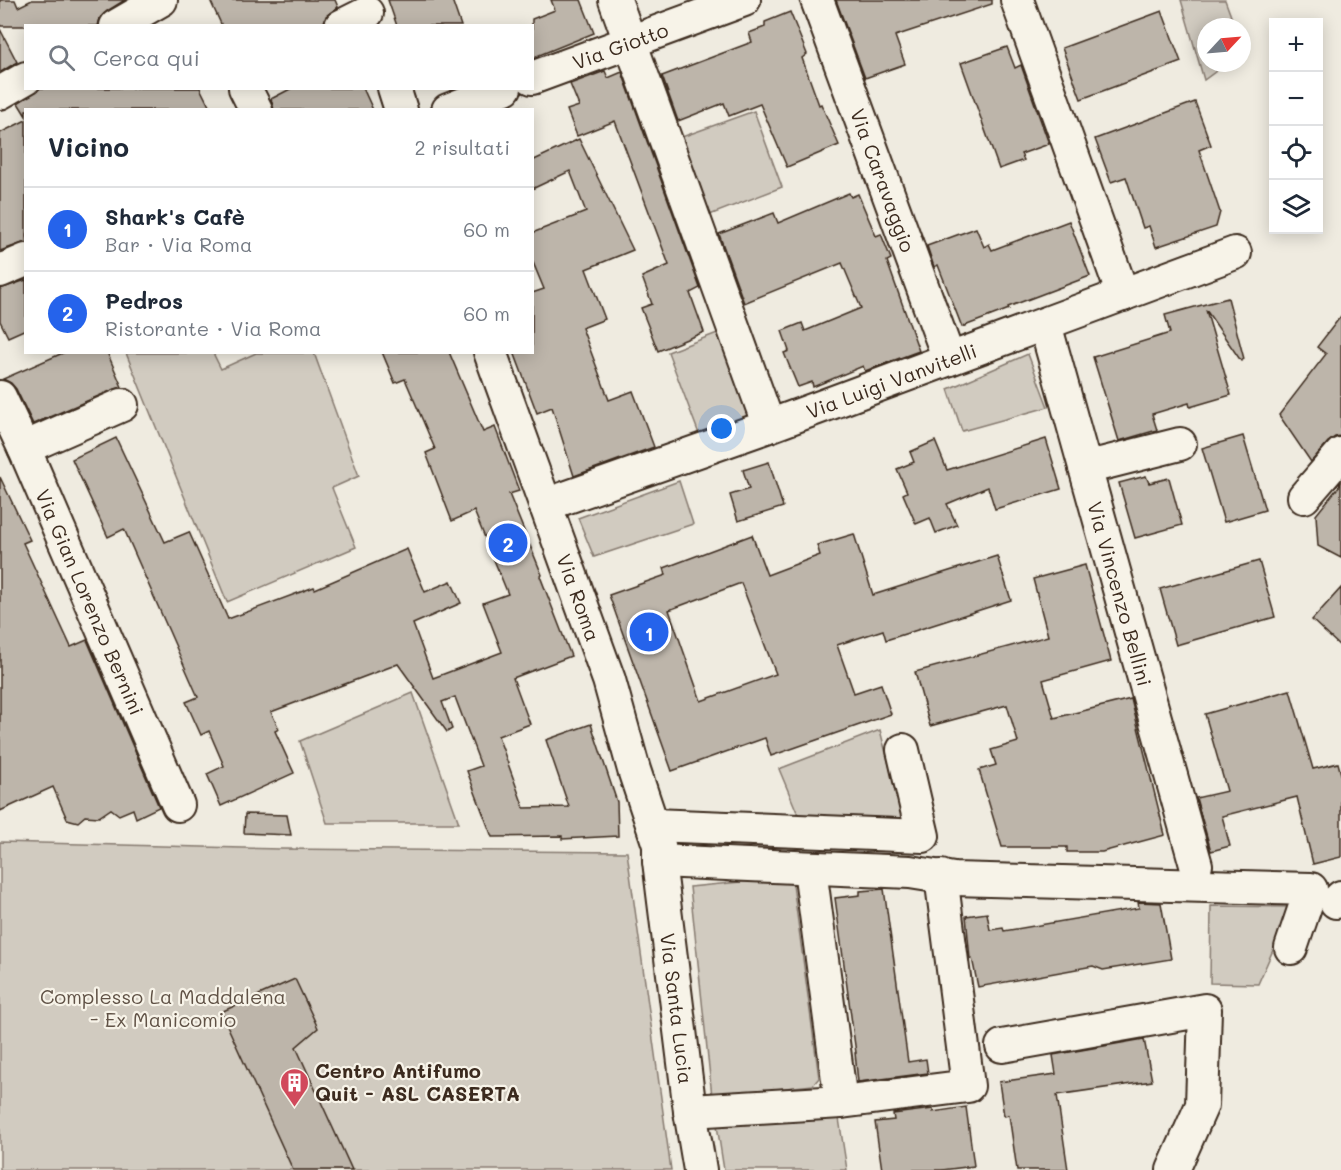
<!DOCTYPE html>
<html lang="it">
<head>
<meta charset="utf-8">
<style>
  :root { --surface:#fff; --page:#f6f6f7; --text:#1f2937; --muted:#747a83; --line:#e0e1e3; --accent:#2563eb }
  body { margin:0; font-family:Mali,sans-serif; background:var(--page); color:var(--text) }
  .controls { position:absolute; right:18px; top:18px; display:grid; overflow:hidden; border-radius:0px; box-shadow:0 3px 15px #0003 }
  .controls button { width:54px; height:54px; display:grid; place-items:center; padding:0; border:0; border-bottom:2px solid var(--line); background:var(--surface); color:var(--text); font:30px sans-serif }
  .compass { position:absolute; left:1197px; top:18px; width:54px; height:54px; border-radius:50%; background:var(--surface); box-shadow:0 3px 15px #0003; rotate:64deg }
  .you { position:absolute; left:722px; top:429px; width:21px; height:21px; margin:-15px; border:4px solid #fff; border-radius:50%; background:#1a73e8; box-shadow:0 0 0 9px #1a73e833 }
  .badge { display:grid; place-items:center; width:39px; height:39px; border-radius:50%; background:var(--accent); color:#fff; font-size:20px; font-weight:700 }
  .pin { position:absolute; translate:-50% -50%; border:3px solid #fff; box-shadow:0 2px 6px #0006 }
  .list { margin:0; padding:0; list-style:none }
  h2 { display:flex; justify-content:space-between; align-items:center; height:78px; margin:0; padding:0 24px; font-size:26px }
  h2 small { font-size:20px; font-weight:400; color:var(--muted) }
  .list li { display:grid; grid-template-columns:39px 1fr auto; gap:18px; align-items:center; box-sizing:border-box; height:84px; padding:0 24px; border-top:2px solid var(--line) }
  .list b { display:block; font-size:22px; white-space:nowrap }
  .list p { margin:0; font-size:20px; white-space:nowrap; color:var(--muted) }
  .list em { font-size:20px; font-style:normal; color:var(--muted) }
  .icon { flex:none; width:33px; height:33px; fill:none; stroke:currentColor; stroke-width:2; stroke-linecap:round; stroke-linejoin:round }
  .map { position:relative; flex:none; width:1341px; height:1170px; overflow:hidden }
  .search { position:absolute; background:var(--surface); box-shadow:0 3px 15px #0003; left:24px; top:24px; width:510px; height:66px; display:flex; align-items:center; gap:15px; box-sizing:border-box; padding:0 21px; border-radius:0px; color:var(--muted); font-size:22px }
  .panel { position:absolute; background:var(--surface); box-shadow:0 3px 15px #0003; left:24px; top:108px; width:510px; height:246px; border-radius:0px }
  .map>svg:first-child { display:block }
</style>
</head>
<body>
<div class="map">
<svg width="1341" height="1170" viewBox="0 0 1341 1170">
  <rect width="100%" height="100%" fill="#efebe0"/>
  <filter id="ink" filterUnits="userSpaceOnUse"><feTurbulence type="fractalNoise" baseFrequency=".0167" numOctaves="2"/><feDisplacementMap in="SourceGraphic" scale="12" xChannelSelector="R" yChannelSelector="G"/><feConvolveMatrix kernelMatrix="1 2 1 2 8 2 1 2 1" color-interpolation-filters="sRGB"/></filter>
  <g filter="url(#ink)">
    <!-- green -->
    <g fill="#d1cbc0" stroke="#867a6f" stroke-width="1.5">
      <path d="M1181,0H1225L1235,27H1206V63H1227L1204,80Z"/>
      <path d="M754,111L782,187L702,218L679,138Z"/>
      <path d="M720,332L752,414L699,434L668,352Z"/>
      <path d="M126,353H213L221,369L256,353H314L359,476L332,488L356,547L227,602Z"/>
      <path d="M1028,354L1048,407L962,431L948,389Z"/>
      <path d="M679,481L693,524L594,557L578,518Z"/>
      <path d="M413,693L459,823H327L300,741Z"/>
      <path d="M880,730L903,819L799,817L779,769Z"/>
      <path d="M0,842L280,849L627,852L671,1170H0Z"/>
      <path d="M780,878L793,885L819,1078L813,1085L712,1096L690,887Z"/>
      <path d="M1211,906L1292,907L1258,984L1210,983Z"/>
      <path d="M838,1112L847,1170H724L716,1119Z"/>
    </g>
    <!-- building -->
    <g fill="#bdb5aa" stroke="#3b2a1e" stroke-width="1.5" fill-rule="evenodd">
      <path d="M0,0H15L18,7L32,0H125L107,11L100,18L98,26H0Z"/>
      <path d="M210,0H335L338,7L326,16L323,26H222Z"/>
      <path d="M388,0H452L461,26H397Z"/>
      <path d="M551,0H581L594,33L532,58V19L555,10Z"/>
      <path d="M836,0H992V4L895,36L905,64L865,78Z"/>
      <path d="M1162,11L1181,62L1081,99L1062,48Z"/>
      <path d="M790,12L807,54L802,58L819,105L821,104L839,145L787,167L760,104L729,116L724,103L678,121L662,76L752,42L749,33L765,27V22Z"/>
      <path d="M0,29L17,62L1,72L0,71Z"/>
      <path d="M1007,47L1015,68L1021,65L1049,144L1021,154L1024,160L999,169L961,63Z"/>
      <path d="M605,71L608,78L622,72L700,288L690,293L704,332L658,351L641,308L652,304L642,277L669,265L615,121L577,136L567,110L579,106L570,84Z"/>
      <path d="M40,88H200L211,110H26V116L18,103Z"/>
      <path d="M292,88H363L373,110H274L271,99Z"/>
      <path d="M1195,102L1211,145L1199,150L1220,212L1216,227L1156,247L1149,226L1143,228L1126,177L1111,182L1095,139Z"/>
      <path d="M26,120V242L0,251V133Z"/>
      <path d="M579,139L633,250L586,269L605,319L582,328L609,400L633,391L654,447L574,476L552,407L537,413L514,352H532V293L544,289L532,260V233L586,212L570,171L532,189V161Z"/>
      <path d="M849,193L851,197L858,194L876,236L881,234L891,259L887,261L919,351L865,371L863,366L813,387L812,382L798,387L784,353L789,351L782,331L802,323L805,331L861,308L842,263L744,303L719,234L774,213L778,223Z"/>
      <path d="M1069,221L1090,276L1008,307L1009,309L962,327L938,265L934,267L927,246L976,228L984,247L989,244L992,250Z"/>
      <path d="M26,280V329L8,337L0,321V289Z"/>
      <path d="M1228,298L1244,359L1241,361L1206,310L1231,395L1190,407L1189,403L1152,414L1157,430L1119,441L1093,357L1170,333L1165,315Z"/>
      <path d="M1341,316V436L1335,437L1328,442L1311,462L1279,415L1326,354L1317,347Z"/>
      <path d="M65,352H107L122,387L115,389L33,424L16,389L11,383L3,379Z"/>
      <path d="M382,352H449L483,432L495,427L519,491L509,494L542,575L540,576L571,656L513,678L530,724L498,736L524,808L569,807L546,740L591,724L617,802L618,836L562,839V836L492,837L467,771L481,766L455,697L442,702L452,729L447,732L398,664L271,712L279,729L275,731L294,773L221,806L207,774L224,766L209,731L201,735L186,702L198,697L124,529L108,537L72,459L116,438L165,542L189,532L228,619L314,587L315,589L407,549L425,592L451,581L461,603L413,624L433,678L502,652L483,603L508,594L474,511L452,521L426,453L435,449L405,379L395,383Z"/>
      <path d="M1243,436L1265,510L1224,522L1202,448Z"/>
      <path d="M1046,439L1061,489L995,509L988,487L947,504L957,525L936,533L930,518L916,524L903,494L907,492L897,469L914,462L910,452L935,441L947,470Z"/>
      <path d="M769,462L783,507L738,521L730,495L749,489L743,470Z"/>
      <path d="M1146,476L1149,483L1169,478L1182,525L1135,538L1119,483Z"/>
      <path d="M0,477L30,540L23,543L71,647L87,640L159,807L136,818L133,809L119,815L111,809L99,817L85,816L78,822L67,819L53,787L0,811Z"/>
      <path d="M1341,482V558L1318,546L1316,515L1340,485L1339,484Z"/>
      <path d="M854,534L873,595L997,556L1011,600L886,640L883,630L837,645L854,693L881,684L891,714L771,756L765,738L672,771L609,595L666,575L664,568L752,535L767,575L820,555L817,545ZM741,583L776,674L701,701L669,610Z"/>
      <path d="M1259,561L1275,617L1176,645L1160,589Z"/>
      <path d="M1085,565L1111,661L1043,680L1054,718L1131,699L1165,835L1102,852H1067V847H1002L979,770L996,765L991,750L1018,742L1007,705L930,726L915,672L1048,636L1033,579Z"/>
      <path d="M1341,588V647L1312,620Z"/>
      <path d="M1290,690L1313,769L1338,763L1341,774V857L1313,864L1297,797L1222,816L1230,846L1211,851L1196,798L1227,791L1205,714Z"/>
      <path d="M245,814L287,815L291,835L244,833Z"/>
      <path d="M884,889L908,1062L926,1059L928,1073L858,1082L855,1053H856L835,898L860,895V891Z"/>
      <path d="M1138,902L1161,903L1171,959L1103,970L1093,966L978,987L972,958L970,959L966,916L987,913L990,930L1003,928L1004,931L1139,908Z"/>
      <path d="M295,979L318,1028L296,1047L352,1170H293L221,1012Z"/>
      <path d="M1144,1039L1152,1081L1057,1095L1068,1170H1017L1009,1115L1004,1116L999,1082L1056,1074L1053,1055Z"/>
      <path d="M966,1107L974,1166L942,1170H882L875,1122L894,1120L893,1114L933,1109V1112Z"/>
    </g>
    <g fill="none" stroke-linecap="round" stroke-linejoin="round">
      <defs>
        <g id="minor">
          <path d="M615,0L769,426"/>
          <path id="s1" d="M817,0L949,359"/>
          <path d="M1017,0L1123,295"/>
          <path d="M116,26L161,0"/>
          <path d="M341,26L367,13"/>
          <path id="s2" d="M532,78L744,0"/>
          <path d="M245,88L256,110"/>
          <path d="M394,88L401,110"/>
          <path d="M0,93L26,78"/>
          <path d="M448,110L505,88"/>
          <path d="M0,271L26,260"/>
          <path id="s3" d="M1045,324L1196,865"/>
          <path id="s4" d="M490,352L609,680L634,770L659,845V861L690,1111L700,1170"/>
          <path id="s5" d="M0,397L24,448L178,805"/>
          <path d="M24,448L122,405"/>
          <path d="M1085,468L1180,444"/>
          <path d="M1304,497L1341,454"/>
          <path id="s6" d="M545,505L769,426L1235,253"/>
          <path d="M653,825L923,836L903,750"/>
          <path d="M659,861L910,872L954,879L1311,889L1291,948"/>
          <path d="M810,869L841,1102"/>
          <path d="M1336,902L1341,897"/>
          <path d="M1002,1046L1205,1010L1202,1105L1173,1170"/>
          <path d="M690,1111L841,1102L968,1086L941,876"/>
        </g>
      </defs>
      <!-- minor casing -->
      <use href="#minor" stroke="#3b2a1e" stroke-width="36"/>
      <!-- minor -->
      <use href="#minor" stroke="#f7f3e8" stroke-width="32"/>
    </g>
  </g>
  <!-- icons -->
  <defs>
    <symbol id="building-pin" viewBox="-11 -11 22 30"><path d="M0 17L-7.5 6A9.5 9.5 0 1 1 7.5 6Z" fill="#d1495b" stroke="#f7f3e8"/><path d="M-4-6H4V6H1V3H-1V6H-4ZM-2.5-4.3h1.7v1.8h-1.7ZM.8-4.3h1.7v1.8H.8ZM-2.5-1h1.7V.8h-1.7ZM.8-1h1.7V.8H.8Z" fill="#fff"/></symbol>
  </defs>
  <g fill-rule="evenodd">
    <use href="#building-pin" x="278" y="1066" width="33" height="45"/>
  </g>
  <g text-anchor="middle" dominant-baseline="central" stroke-width="4.5" stroke-linejoin="round" paint-order="stroke">
    <!-- street labels -->
    <g font-size="20" fill="#3b2a1e" stroke="#f7f3e8">
      <text stroke="none"><textPath href="#s2" startOffset="94">Via Giotto</textPath></text>
      <text stroke="none"><textPath href="#s1" startOffset="192">Via Caravaggio</textPath></text>
      <text stroke="none"><textPath href="#s6" startOffset="368">Via Luigi Vanvitelli</textPath></text>
      <text stroke="none"><textPath href="#s3" startOffset="280">Via Vincenzo Bellini</textPath></text>
      <text stroke="none"><textPath href="#s4" startOffset="261">Via Roma</textPath></text>
      <text stroke="none"><textPath href="#s5" startOffset="224">Via Gian Lorenzo Bernini</textPath></text>
      <text stroke="none"><textPath href="#s4" startOffset="686">Via Santa Lucia</textPath></text>
    </g>
    <!-- park labels -->
    <g font-size="20" fill="#605246" stroke="#f7f3e8">
      <text x="163" y="996">Complesso La Maddalena<tspan x="163" dy="23">- Ex Manicomio</tspan></text>
    </g>
    <!-- poi labels -->
    <g font-size="20" font-weight="bold" fill="#3b2a1e" stroke="#f7f3e8" text-anchor="start">
      <text x="315" y="1070">Centro Antifumo<tspan x="315" dy="23">Quit - ASL CASERTA</tspan></text>
    </g>
  </g>
</svg>
<div class="controls">
<button>+</button>
<button>−</button>
<button><svg class="icon" aria-label="locate" viewBox="0 0 24 24"><circle cx="12" cy="12" r="6"/><path d="M12 2v4M12 18v4M2 12h4M18 12h4"/></svg></button>
<button><svg class="icon" aria-label="layers" viewBox="0 0 24 24"><path d="M12 4l9 5-9 5-9-5zM3 14l9 5 9-5"/></svg></button>
</div>
<svg class="compass" viewBox="-18 -18 36 36"><path d="M0-13l5 13h-10z" fill="#e53935"/><path d="M0 13l5-13h-10z" fill="#747a83"/></svg>
<div class="you"></div>
<div class="pin badge" style="left:649px;top:632px">1</div>
<div class="pin badge" style="left:508px;top:543px">2</div>
<div class="search"><svg class="icon" aria-label="search" viewBox="0 0 24 24"><circle cx="10" cy="10" r="6"/><path d="M15 15l6 6"/></svg>Cerca qui</div>
<section class="panel">
<h2>Vicino<small>2 risultati</small></h2>
<ul class="list">
<li><span class="badge">1</span><div><b>Shark's Cafè</b><p>Bar · Via Roma</p></div><em>60 m</em></li>
<li><span class="badge">2</span><div><b>Pedros</b><p>Ristorante · Via Roma</p></div><em>60 m</em></li>
</ul>
</section>
</div>
</body>
</html>
